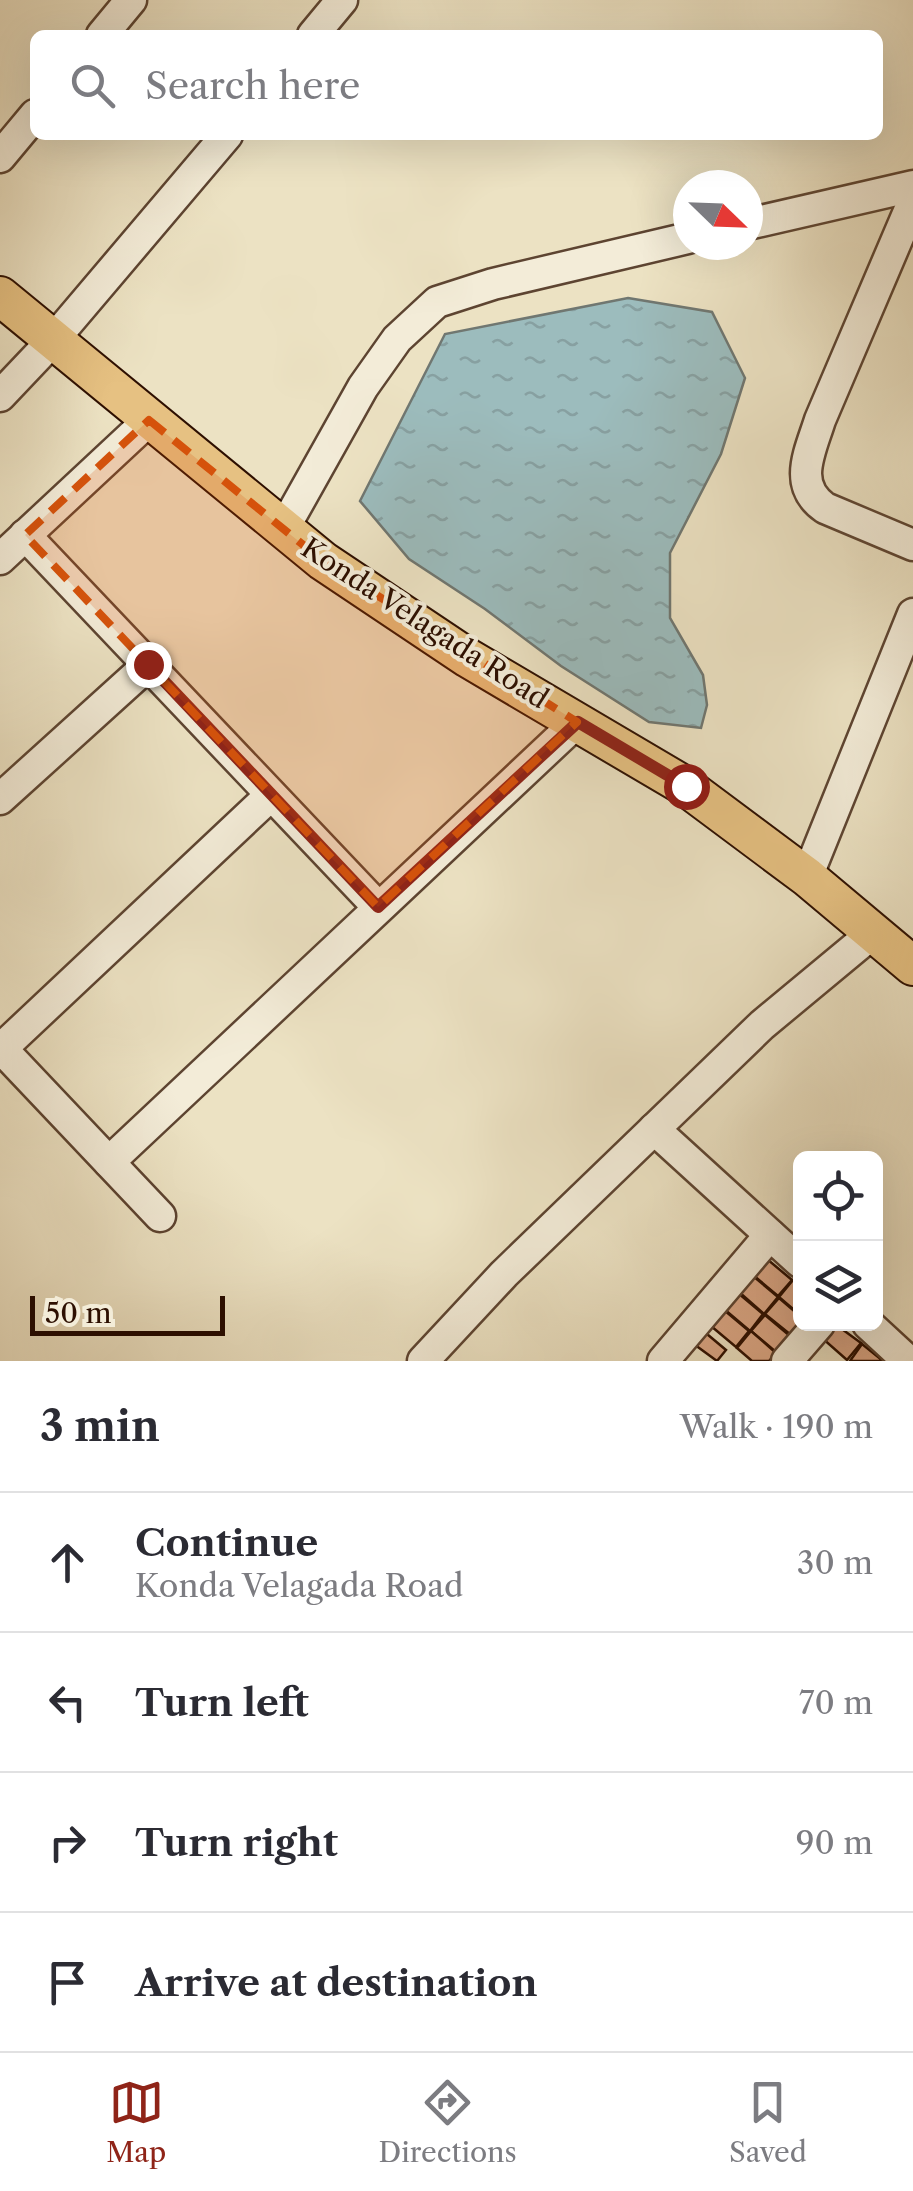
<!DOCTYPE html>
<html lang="en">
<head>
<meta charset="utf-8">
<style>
  :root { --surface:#fff; --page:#f7f7f7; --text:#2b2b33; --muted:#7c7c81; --line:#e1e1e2; --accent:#8f2418 }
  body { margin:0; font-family:"Libre Caslon Text",serif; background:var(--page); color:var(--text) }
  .controls { position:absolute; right:30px; bottom:30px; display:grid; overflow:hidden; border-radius:15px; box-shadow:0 10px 40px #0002 }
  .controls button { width:90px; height:90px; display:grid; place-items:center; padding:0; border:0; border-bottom:2px solid var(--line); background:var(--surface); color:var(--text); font:50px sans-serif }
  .compass { position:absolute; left:673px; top:170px; width:90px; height:90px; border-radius:50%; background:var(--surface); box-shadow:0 10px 40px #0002; rotate:113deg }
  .scale { position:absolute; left:30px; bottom:25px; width:195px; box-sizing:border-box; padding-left:10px; border:5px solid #2d0f00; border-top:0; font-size:28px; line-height:35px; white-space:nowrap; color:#2d0f00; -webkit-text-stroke:8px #f3ecd8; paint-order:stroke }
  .stop { position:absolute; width:30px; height:30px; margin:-22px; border:8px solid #8f2418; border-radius:50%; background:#fff }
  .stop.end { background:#8f2418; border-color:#fff; box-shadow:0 2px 10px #0008 }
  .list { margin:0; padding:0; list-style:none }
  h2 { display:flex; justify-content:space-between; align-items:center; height:130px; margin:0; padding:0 40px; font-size:42px }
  h2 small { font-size:32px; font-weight:400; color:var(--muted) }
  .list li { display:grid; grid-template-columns:65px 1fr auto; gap:30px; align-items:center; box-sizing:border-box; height:140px; padding:0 40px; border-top:2px solid var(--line) }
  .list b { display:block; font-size:38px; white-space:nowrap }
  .list p { margin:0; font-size:32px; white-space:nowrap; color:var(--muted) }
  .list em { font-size:32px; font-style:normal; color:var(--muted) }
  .icon { flex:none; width:55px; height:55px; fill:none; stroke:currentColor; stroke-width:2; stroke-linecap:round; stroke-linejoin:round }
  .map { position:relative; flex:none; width:913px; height:1361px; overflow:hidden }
  .search { position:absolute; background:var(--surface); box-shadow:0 10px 40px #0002; left:30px; right:30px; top:30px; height:110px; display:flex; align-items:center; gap:25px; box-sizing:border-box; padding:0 35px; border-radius:15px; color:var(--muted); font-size:38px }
  .sheet { height:690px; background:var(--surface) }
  nav { display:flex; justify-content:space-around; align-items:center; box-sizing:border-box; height:140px; border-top:2px solid var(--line); background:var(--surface); font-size:28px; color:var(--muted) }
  nav a { display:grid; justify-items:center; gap:5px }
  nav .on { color:var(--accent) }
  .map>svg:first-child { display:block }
</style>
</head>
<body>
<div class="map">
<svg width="913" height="1361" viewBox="0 0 913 1361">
  <defs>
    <pattern id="water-ripples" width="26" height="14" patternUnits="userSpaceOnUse" patternTransform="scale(2.5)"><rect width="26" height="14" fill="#9cbcbd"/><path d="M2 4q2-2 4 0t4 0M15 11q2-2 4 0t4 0" fill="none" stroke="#87a0a1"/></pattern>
  </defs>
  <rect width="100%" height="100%" fill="#ece2c3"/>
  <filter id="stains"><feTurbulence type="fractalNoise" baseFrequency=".002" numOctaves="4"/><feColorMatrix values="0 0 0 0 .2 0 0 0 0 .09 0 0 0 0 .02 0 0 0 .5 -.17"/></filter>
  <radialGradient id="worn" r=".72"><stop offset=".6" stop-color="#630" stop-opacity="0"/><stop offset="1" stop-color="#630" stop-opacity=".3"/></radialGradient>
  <!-- water -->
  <path fill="url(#water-ripples)" stroke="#707771" stroke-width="2.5" d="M628,298L712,312L745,378L721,454L670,553V618L703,675L707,705L701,728L649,722L561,666L485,609L409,559L360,501L445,334Z"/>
  <!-- building -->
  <g fill="#dca887" stroke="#2d0f00" stroke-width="2.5">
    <path d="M767,1259L792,1280L778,1296L753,1275Z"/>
    <path d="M753,1276L778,1297L764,1314L739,1292Z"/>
    <path d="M793,1280L800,1287V1315L779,1297Z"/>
    <path d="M738,1293L763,1314L750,1331L724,1309Z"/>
    <path d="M779,1298L800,1316V1323L791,1335L765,1314Z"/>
    <path d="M724,1310L749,1331L736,1347L711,1326Z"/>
    <path d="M765,1315L790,1336L776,1352L751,1331Z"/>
    <path d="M835,1324L861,1343L847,1360L822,1338Z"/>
    <path d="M701,1329L726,1350L717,1361L691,1342Z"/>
    <path d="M751,1331L776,1353L769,1361H752L737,1348Z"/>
    <path d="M862,1344L883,1361H850Z"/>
  </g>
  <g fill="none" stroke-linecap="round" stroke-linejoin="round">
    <defs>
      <g id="minor">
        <path d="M102,35L131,0"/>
        <path d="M313,35L342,0"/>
        <path d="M0,157L35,115"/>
        <path d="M913,202L820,420C810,452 792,485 825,508L913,545"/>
        <path d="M748,224L913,186"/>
        <path d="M0,396L54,339L227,135"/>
        <path d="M284,528L363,387L397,339L437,302L493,284L688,238"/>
        <path d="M25,535L378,907"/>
        <path d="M0,559L149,420"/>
        <path d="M0,799L148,665"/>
        <path d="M807,877L913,614"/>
        <path d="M0,1047L160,1216"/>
        <path d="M1,1049L271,795"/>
        <path d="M654,1129L800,1262"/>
        <path d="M109,1162L577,722"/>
        <path d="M868,1324L908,1361"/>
        <path d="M423,1361L504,1274L762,1025L874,932"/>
        <path d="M663,1361L770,1235"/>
        <path d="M787,1361L819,1324"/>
      </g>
      <path id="major" d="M0,296L323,561L468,658L685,786L807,877L913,966"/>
    </defs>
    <!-- minor casing -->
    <use href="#minor" stroke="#5d4431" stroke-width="35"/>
    <!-- major casing -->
    <use href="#major" stroke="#2d0f00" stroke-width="42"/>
    <!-- minor -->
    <use href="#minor" stroke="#f3ecd8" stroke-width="30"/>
    <!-- major -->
    <use href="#major" stroke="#e6c182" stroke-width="38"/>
  </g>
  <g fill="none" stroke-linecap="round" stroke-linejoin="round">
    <!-- route -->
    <path stroke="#8f2418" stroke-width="12" d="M148,664L378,907L578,722L686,786"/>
  </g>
  <!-- marked area -->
  <path fill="#d5520b" fill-opacity="0.2" stroke="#d5520b" stroke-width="8" stroke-dasharray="20 12" stroke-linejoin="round" d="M149,420L323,561L577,722L378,907L25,535Z"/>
  <g text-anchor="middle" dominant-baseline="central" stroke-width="8" stroke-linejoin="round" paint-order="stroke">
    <!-- street labels -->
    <g font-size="28" fill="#2d0f00" stroke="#f3ecd8">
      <text transform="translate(425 623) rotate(33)">Konda Velagada Road</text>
    </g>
  </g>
  <rect width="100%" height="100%" filter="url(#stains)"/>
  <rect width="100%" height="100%" fill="url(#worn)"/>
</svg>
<div class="controls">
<button><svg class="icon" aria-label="locate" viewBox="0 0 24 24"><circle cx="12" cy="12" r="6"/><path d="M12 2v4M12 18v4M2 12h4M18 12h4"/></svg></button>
<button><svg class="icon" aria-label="layers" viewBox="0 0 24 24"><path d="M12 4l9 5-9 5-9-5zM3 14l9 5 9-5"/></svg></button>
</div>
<svg class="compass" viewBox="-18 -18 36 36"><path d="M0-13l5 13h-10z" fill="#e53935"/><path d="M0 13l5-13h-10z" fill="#7c7c81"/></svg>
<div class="scale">50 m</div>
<div class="stop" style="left:686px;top:786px"></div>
<div class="stop end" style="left:148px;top:664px"></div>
<div class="search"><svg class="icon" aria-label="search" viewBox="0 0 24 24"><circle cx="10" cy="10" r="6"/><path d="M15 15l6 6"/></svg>Search here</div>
</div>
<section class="sheet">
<h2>3 min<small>Walk · 190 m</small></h2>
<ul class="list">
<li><svg class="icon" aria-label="ahead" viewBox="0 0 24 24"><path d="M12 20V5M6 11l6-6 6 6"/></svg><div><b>Continue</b><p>Konda Velagada Road</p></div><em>30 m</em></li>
<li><svg class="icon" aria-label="left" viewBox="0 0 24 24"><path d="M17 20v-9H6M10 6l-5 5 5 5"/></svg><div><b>Turn left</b></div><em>70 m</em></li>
<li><svg class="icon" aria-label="right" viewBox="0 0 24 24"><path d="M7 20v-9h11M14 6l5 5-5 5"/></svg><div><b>Turn right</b></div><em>90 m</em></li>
<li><svg class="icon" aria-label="arrive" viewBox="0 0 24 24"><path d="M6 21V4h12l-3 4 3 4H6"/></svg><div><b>Arrive at destination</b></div></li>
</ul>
</section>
<nav>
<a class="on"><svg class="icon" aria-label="map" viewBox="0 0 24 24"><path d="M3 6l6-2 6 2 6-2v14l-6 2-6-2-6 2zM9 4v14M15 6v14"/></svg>Map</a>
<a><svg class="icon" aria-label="directions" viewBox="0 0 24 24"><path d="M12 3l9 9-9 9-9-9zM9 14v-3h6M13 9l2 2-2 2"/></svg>Directions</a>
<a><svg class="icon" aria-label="saved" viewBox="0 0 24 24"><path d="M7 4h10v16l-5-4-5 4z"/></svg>Saved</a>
</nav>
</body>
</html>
